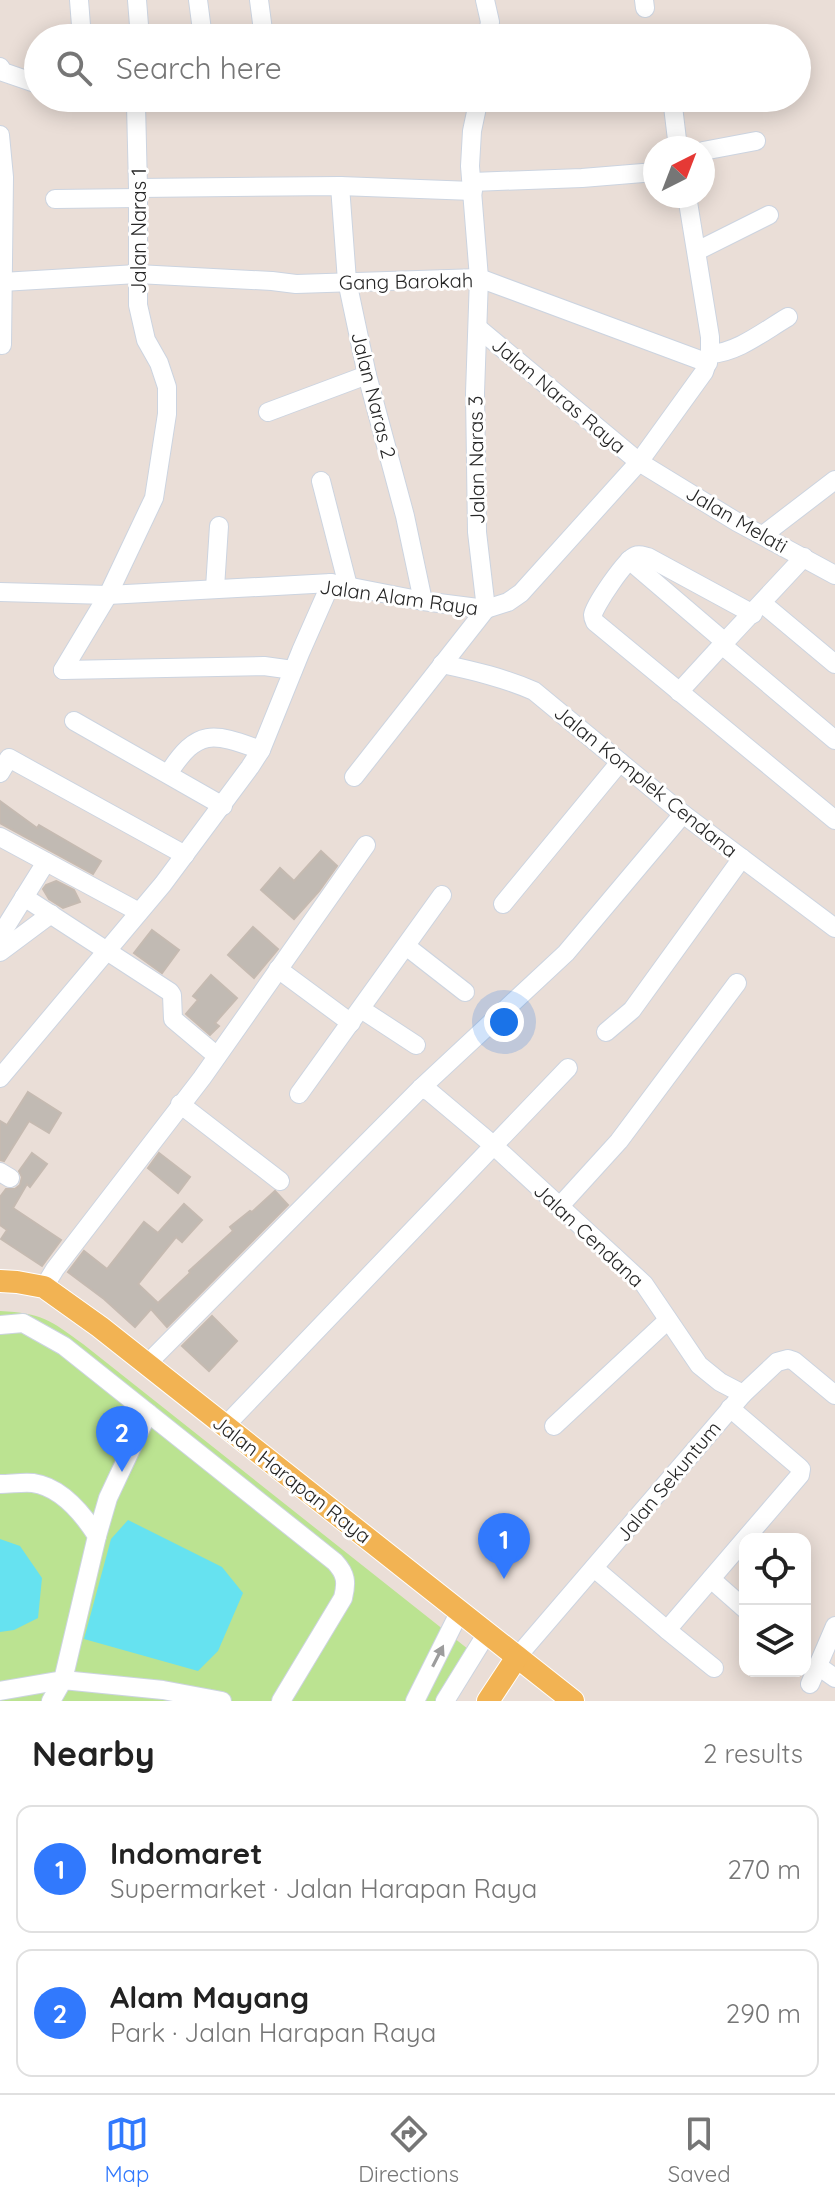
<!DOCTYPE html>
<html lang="en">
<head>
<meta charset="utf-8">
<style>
  :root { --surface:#fff; --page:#f6f6f6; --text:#222; --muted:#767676; --line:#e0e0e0; --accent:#3179fd }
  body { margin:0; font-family:Quicksand,sans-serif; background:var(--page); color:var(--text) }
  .controls { position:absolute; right:24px; bottom:24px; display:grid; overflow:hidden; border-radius:16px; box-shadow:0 4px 20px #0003 }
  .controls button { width:72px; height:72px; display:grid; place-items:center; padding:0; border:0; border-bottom:2px solid var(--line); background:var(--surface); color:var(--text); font:40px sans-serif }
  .compass { position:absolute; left:643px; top:136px; width:72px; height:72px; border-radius:50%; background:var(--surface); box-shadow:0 4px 20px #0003; rotate:42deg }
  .you { position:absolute; left:504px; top:1022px; width:28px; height:28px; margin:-20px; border:6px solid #fff; border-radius:50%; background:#1a73e8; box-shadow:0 0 0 12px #1a73e833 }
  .badge { display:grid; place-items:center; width:52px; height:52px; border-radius:50%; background:var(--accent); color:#fff; font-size:26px; font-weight:700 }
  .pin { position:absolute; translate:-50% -66px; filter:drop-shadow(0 2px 4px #0008) }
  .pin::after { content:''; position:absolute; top:42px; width:28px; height:24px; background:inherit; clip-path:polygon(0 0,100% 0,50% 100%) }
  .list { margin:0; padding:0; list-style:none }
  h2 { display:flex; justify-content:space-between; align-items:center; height:104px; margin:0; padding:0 32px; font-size:34px }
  h2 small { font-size:26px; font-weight:400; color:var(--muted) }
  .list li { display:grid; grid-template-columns:52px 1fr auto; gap:24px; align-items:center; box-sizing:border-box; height:128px; margin:0 16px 16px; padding:0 16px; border:2px solid var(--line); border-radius:16px }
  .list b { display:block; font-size:30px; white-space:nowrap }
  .list p { margin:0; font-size:26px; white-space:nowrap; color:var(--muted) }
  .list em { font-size:26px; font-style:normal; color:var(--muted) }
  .icon { flex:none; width:44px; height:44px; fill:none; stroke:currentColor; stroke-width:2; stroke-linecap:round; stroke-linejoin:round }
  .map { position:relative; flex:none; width:835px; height:1701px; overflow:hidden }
  .search { position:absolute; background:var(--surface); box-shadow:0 4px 20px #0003; left:24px; right:24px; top:24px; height:88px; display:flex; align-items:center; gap:20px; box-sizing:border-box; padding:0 28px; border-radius:44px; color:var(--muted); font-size:30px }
  .sheet { height:392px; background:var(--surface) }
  nav { display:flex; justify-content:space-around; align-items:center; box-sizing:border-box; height:112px; border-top:2px solid var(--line); background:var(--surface); font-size:22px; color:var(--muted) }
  nav a { display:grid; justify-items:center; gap:4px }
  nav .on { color:var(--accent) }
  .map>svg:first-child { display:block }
</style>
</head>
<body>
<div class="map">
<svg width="835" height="1701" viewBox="0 0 835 1701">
  <rect width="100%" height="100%" fill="#eaded7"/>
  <!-- green -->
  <path fill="#bbe391" d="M0,1311C42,1313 50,1320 83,1344L473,1653L444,1701H0Z"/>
  <!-- water -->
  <g fill="#66e2f0">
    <path d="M128,1520L222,1567L243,1593L218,1651L198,1671L84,1639L111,1539Z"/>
    <path d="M0,1539L20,1546L42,1578L38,1618L14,1630L0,1632Z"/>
  </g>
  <!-- building -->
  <g fill="#c1bab3" stroke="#c5bab1" stroke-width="2">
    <path d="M0,801L37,828L39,825L101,861L93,874L0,823Z"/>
    <path d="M321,851L337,866L319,891L294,919L261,890L280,868L294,881Z"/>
    <path d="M56,881L74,890L80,902L63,908L49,899L43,889L46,885Z"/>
    <path d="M253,927L278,949L254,978L228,955Z"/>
    <path d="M152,930L179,950L162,973L134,953Z"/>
    <path d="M211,975L237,998L215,1023L219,1026L210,1035L186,1014L198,1000L193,996Z"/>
    <path d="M28,1092L61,1113L49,1133L29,1121L4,1161L0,1160V1121L7,1125Z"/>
    <path d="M32,1153L47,1164L30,1187L27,1184L13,1208L61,1240L42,1266L1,1239L7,1230L0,1225V1197L6,1189H15L20,1185L22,1177L19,1171Z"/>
    <path d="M159,1153L190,1177L178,1193L148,1168Z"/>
    <path d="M275,1191L288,1205L167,1327L151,1309L135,1327L104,1299L68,1272L84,1251L107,1269L144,1222L158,1233L184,1204L202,1220L182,1242L176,1237L138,1284L158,1303L190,1273L189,1271L233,1231L230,1227L250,1211L252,1212Z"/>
    <path d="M212,1316L237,1341L209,1371L182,1346Z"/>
  </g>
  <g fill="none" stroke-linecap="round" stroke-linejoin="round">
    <defs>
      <g id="minor">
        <path d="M79,0L82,38"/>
        <path d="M137,0L140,38"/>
        <path d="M198,0L203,38"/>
        <path d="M259,0L264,38"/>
        <path d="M485,0L490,22L487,38"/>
        <path d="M644,0L645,8"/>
        <path d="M0,67L3,72L38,84"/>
        <path d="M672,98L678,148"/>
        <path d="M0,135L4,177L2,345"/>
        <path d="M703,151L756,141"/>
        <path d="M472,182L582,178L655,172"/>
        <path d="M340,186L347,281L367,375L405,516L423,601"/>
        <path d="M138,188L340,186L473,191"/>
        <path d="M55,199L138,198"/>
        <path d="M697,251L769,215"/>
        <path d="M2,282L137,274L272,281L296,284L479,278L708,363"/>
        <path d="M478,328L639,462L737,522L835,575"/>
        <path d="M710,354C737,353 764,331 788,317"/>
        <path d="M268,412L367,375"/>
        <path d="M321,481L348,586"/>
        <path d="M763,535L835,480"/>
        <path d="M804,557L722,645L835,740"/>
        <path d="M629,560L725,642"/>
        <path d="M215,588L219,526"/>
        <path d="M0,592L108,595L331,583L423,601L486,609L508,602L521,593L639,462L704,372L710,354V337L687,196"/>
        <path d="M762,603L835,664"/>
        <path d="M753,614L648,557C643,556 640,554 635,556C626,559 594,606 593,615C593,617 594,620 595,622L835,820"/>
        <path d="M442,664C475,671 504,678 534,691L683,814L835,928"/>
        <path d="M63,670L108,595L154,498L167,414V387L159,363L146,340L138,305V188L136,104L135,100L125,98"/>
        <path d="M63,670L264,666L293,670"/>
        <path d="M679,692L722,645"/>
        <path d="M74,721L223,806"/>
        <path d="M0,773L9,758L185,855"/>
        <path d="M168,774C198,727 213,733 261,750"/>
        <path d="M354,777L486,609L477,532L475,393L479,278L470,166L472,131L479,98"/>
        <path d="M0,837L139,912"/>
        <path d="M24,897L170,992L172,995L173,1019L217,1056"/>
        <path d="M503,904L620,762"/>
        <path d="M0,936L46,862"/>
        <path d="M406,946L465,992"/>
        <path d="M0,952L51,914"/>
        <path d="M278,969L351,1023"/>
        <path d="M361,1009L416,1045"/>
        <path d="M606,1032L632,1010L742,858"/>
        <path d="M0,1078L163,884L250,767L261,750L301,651L331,583"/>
        <path d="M421,1088L430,1092L493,1145L644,1284L699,1365L720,1382L743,1394"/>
        <path d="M299,1094L442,895"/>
        <path d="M180,1104L280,1181"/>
        <path d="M0,1172L10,1178"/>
        <path d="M559,1207L619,1141L737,983"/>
        <path d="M44,1287L55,1269L202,1078L366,845"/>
        <path d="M0,1325L23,1323L64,1346L335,1562C346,1574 347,1582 343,1598L281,1701"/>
        <path d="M147,1364L421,1088L566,953L683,814"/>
        <path d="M225,1426L568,1068"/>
        <path d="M554,1426L668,1320"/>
        <path d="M0,1484C11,1484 22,1482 33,1483C61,1487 83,1514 97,1536L63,1680L0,1691"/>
        <path d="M97,1536L108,1498L148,1413"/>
        <path d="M594,1568L667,1630L800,1475L801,1469L799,1467L730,1408"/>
        <path d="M711,1579L745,1609"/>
        <path d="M667,1630L714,1668"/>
        <path d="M517,1657L743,1394L777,1362L788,1359L794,1361L835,1395"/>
        <path d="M818,1666L835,1678"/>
        <path d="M810,1684L835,1626"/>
        <path d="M51,1701L63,1680L163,1690L222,1701"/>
        <path d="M415,1701L460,1611"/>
        <path d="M445,1701L487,1633"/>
      </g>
      <g id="major">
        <path d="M0,1281L17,1282L44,1287L100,1327L573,1701"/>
        <path d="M488,1701L517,1657"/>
      </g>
    </defs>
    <!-- minor casing -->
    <use href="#minor" stroke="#ccd4e0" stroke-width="20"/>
    <!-- major casing -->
    <use href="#major" stroke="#fff" stroke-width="24"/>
    <!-- minor -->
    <use href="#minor" stroke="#fff" stroke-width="18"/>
    <!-- major -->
    <use href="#major" stroke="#f2b353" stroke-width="22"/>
  </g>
  <!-- one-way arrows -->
  <defs><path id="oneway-solid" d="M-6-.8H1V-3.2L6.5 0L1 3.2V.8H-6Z" transform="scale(2)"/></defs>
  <use fill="#9d9d9d" href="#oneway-solid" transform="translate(438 1656) rotate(-63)"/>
  <g text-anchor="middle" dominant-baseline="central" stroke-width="6" stroke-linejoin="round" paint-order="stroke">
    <!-- street labels -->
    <g font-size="20" fill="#262626" stroke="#fff">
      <text transform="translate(138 231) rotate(-90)">Jalan Naras 1</text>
      <text transform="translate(406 281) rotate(-1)">Gang Barokah</text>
      <text transform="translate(374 395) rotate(76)">Jalan Naras 2</text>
      <text transform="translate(559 395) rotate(40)">Jalan Naras Raya</text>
      <text transform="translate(476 460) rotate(-91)">Jalan Naras 3</text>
      <text transform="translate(737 519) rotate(30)">Jalan Melati</text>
      <text transform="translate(399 597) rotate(8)">Jalan Alam Raya</text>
      <text transform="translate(646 781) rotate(39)">Jalan Komplek Cendana</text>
      <text transform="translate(589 1235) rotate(43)">Jalan Cendana</text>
      <text transform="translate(292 1479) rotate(38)">Jalan Harapan Raya</text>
      <text transform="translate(668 1481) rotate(-50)">Jalan Sekuntum</text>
    </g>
  </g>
</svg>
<div class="controls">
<button><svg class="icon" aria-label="locate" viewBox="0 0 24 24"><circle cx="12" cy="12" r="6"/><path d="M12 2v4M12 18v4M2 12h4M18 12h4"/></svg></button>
<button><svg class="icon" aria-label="layers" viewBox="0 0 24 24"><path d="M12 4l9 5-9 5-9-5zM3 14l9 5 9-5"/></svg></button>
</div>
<svg class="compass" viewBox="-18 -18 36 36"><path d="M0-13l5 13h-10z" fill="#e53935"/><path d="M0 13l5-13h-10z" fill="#767676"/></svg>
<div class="you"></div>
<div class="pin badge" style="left:504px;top:1579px">1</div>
<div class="pin badge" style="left:122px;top:1472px">2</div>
<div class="search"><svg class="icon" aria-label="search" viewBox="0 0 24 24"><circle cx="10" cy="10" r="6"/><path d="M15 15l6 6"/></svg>Search here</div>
</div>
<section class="sheet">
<h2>Nearby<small>2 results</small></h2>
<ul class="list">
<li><span class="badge">1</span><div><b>Indomaret</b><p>Supermarket · Jalan Harapan Raya</p></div><em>270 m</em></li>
<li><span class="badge">2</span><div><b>Alam Mayang</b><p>Park · Jalan Harapan Raya</p></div><em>290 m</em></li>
</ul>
</section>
<nav>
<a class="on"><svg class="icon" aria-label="map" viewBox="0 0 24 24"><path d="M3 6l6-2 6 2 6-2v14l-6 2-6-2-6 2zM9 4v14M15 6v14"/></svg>Map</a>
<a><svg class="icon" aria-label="directions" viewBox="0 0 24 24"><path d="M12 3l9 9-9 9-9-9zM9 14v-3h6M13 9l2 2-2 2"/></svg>Directions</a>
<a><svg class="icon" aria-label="saved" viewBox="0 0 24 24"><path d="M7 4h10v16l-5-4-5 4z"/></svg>Saved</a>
</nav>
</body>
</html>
